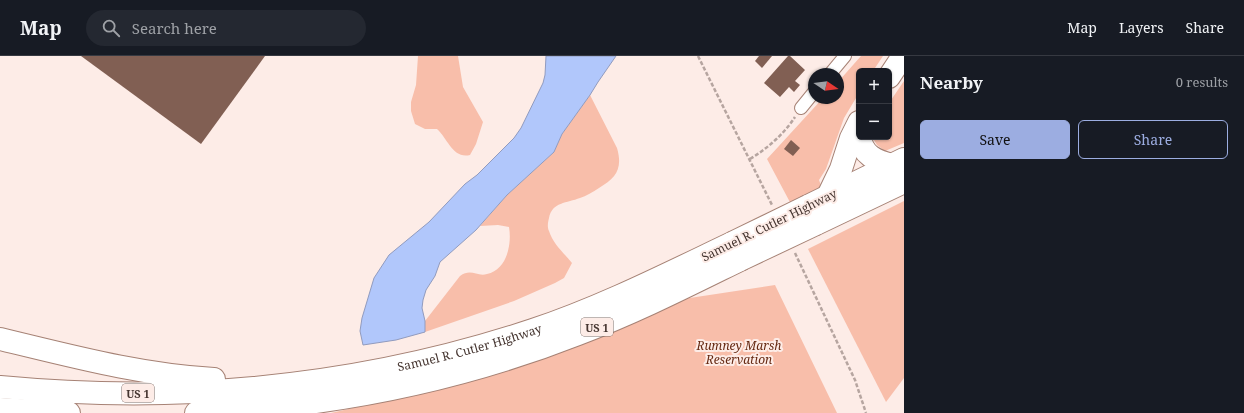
<!DOCTYPE html>
<html lang="en">
<head>
<meta charset="utf-8">
<style>
  :root { --surface:#171b24; --page:#242831; --text:#f1f3f6; --muted:#9ea1a6; --line:#363941; --accent:#9cade1 }
  body { margin:0; font-family:"Noto Serif",serif; background:var(--page); color:var(--text) }
  .controls { position:absolute; right:12px; top:12px; display:grid; overflow:hidden; border-radius:6px; box-shadow:0 1px 3px #0004 }
  .controls button { width:36px; height:36px; display:grid; place-items:center; padding:0; border:0; border-bottom:1px solid var(--line); background:var(--surface); color:var(--text); font:20px sans-serif }
  .compass { position:absolute; left:808px; top:12px; width:36px; height:36px; border-radius:50%; background:var(--surface); box-shadow:0 1px 3px #0004; rotate:103deg }
  .list { margin:0; padding:0; list-style:none }
  h2 { display:flex; justify-content:space-between; align-items:center; height:52px; margin:0; padding:0 16px; font-size:17px }
  h2 small { font-size:13px; font-weight:400; color:var(--muted) }
  .actions { display:flex; gap:8px; padding:12px 16px }
  .actions a { flex:1; padding:9px 0; border:1px solid var(--accent); border-radius:6px; text-align:center; font-size:14px; color:var(--accent) }
  .actions .main { background:var(--accent); color:#111 }
  .icon { flex:none; width:22px; height:22px; fill:none; stroke:currentColor; stroke-width:2; stroke-linecap:round; stroke-linejoin:round }
  .map { position:relative; flex:none; width:904px; height:357px; overflow:hidden }
  header { display:flex; align-items:center; gap:24px; box-sizing:border-box; height:56px; padding:0 20px; background:var(--surface); border-bottom:1px solid var(--line) }
  header strong { font-size:19px }
  nav { display:flex; gap:22px; margin-inline-start:auto; font-size:14px }
  .search { width:280px; height:36px; background:var(--page); display:flex; align-items:center; gap:10px; box-sizing:border-box; padding:0 14px; border-radius:22px; color:var(--muted); font-size:15px }
  main { display:flex }
  aside { flex:1; background:var(--surface) }
  .map>svg:first-child { display:block }
</style>
</head>
<body>
<header>
<strong>Map</strong>
<div class="search"><svg class="icon" aria-label="search" viewBox="0 0 24 24"><circle cx="10" cy="10" r="6"/><path d="M15 15l6 6"/></svg>Search here</div>
<nav><a>Map</a><a>Layers</a><a>Share</a></nav>
</header>
<main>
<div class="map">
<svg width="904" height="357" viewBox="0 0 904 357">
  <rect width="100%" height="100%" fill="#fdece7"/>
  <!-- green -->
  <g fill="#f8beaa">
    <path d="M418,0H458L463,31L483,66L476,88L470,99C453,103 448,83 437,73H425L415,68L411,55V46L416,29Z"/>
    <path d="M861,0H883L873,15H859V37L844,62L826,113L819,124L823,135L792,150L767,103L823,42H838V26Z"/>
    <path d="M904,25V87L885,95L877,89L872,81H889V47Z"/>
    <path d="M590,39L617,92C623,113 616,122 599,132C593,136 586,140 580,142C567,147 552,146 549,162C548,166 547,171 549,175C553,188 564,197 572,207L564,222L555,227L514,245L425,276V265L460,220C471,212 477,221 487,218C507,214 512,188 509,171L498,169L480,170L507,139L554,96L562,78Z"/>
    <path d="M904,145V322L886,346L808,193Z"/>
    <path d="M775,229L837,357H331L435,333L595,283L631,268L683,243Z"/>
  </g>
  <!-- water -->
  <path fill="#b1c7fb" stroke="#919bbe" d="M546,0H616L598,26L590,39L562,78L554,96L507,139L476,174L440,206L435,220L426,234L423,244L422,252L425,265V276L396,284L363,289L360,275L362,262L374,222L389,199L429,166L465,128L477,119L514,82L521,72L543,27L545,19Z"/>
  <!-- building -->
  <g fill="#815f53">
    <path d="M81,0H265L201,88Z"/>
    <path d="M759,0H772L762,12L755,5Z"/>
    <path d="M788,0H790L805,14L795,25L800,29L794,36L789,31L780,41L764,27Z"/>
    <path d="M791,84L800,92L793,100L784,93Z"/>
  </g>
  <g fill="none" stroke-linecap="round" stroke-linejoin="round">
    <defs>
      <g id="minor">
        <path d="M830,18L845,0"/>
        <path d="M801,52L814,36"/>
      </g>
      <g id="motorway">
        <path d="M889,21L903,0"/>
        <path d="M860,81C862,99 876,105 892,109"/>
        <path d="M828,140L841,113L851,82L859,66"/>
        <path d="M808,150L904,103"/>
        <path d="M816,168L904,126"/>
        <path d="M0,283C71,300 141,319 214,323"/>
        <path id="s1" d="M0,331C180,348 361,331 533,274C602,251 667,218 732,187"/>
        <path d="M0,353L69,357"/>
        <path d="M196,357C326,351 456,326 578,278C634,257 687,230 740,204"/>
      </g>
    </defs>
    <!-- minor casing -->
    <use href="#minor" stroke="#a68275" stroke-width="14"/>
    <!-- motorway casing -->
    <use href="#motorway" stroke="#a68275" stroke-width="24"/>
    <!-- path -->
    <g stroke="#b6a5a0" stroke-width="2.5" stroke-dasharray="4 2" stroke-linecap="butt">
      <path d="M698,0L772,149"/>
      <path d="M750,103C768,92 784,78 795,61"/>
      <path d="M795,197L855,324L866,357"/>
    </g>
    <!-- minor -->
    <use href="#minor" stroke="#fff" stroke-width="12"/>
    <!-- motorway -->
    <use href="#motorway" stroke="#fff" stroke-width="22"/>
    <defs>
      <g id="motorway-bridge">
        <path d="M732,187L808,150"/>
        <path d="M740,204L816,168"/>
      </g>
    </defs>
    <!-- motorway-bridge casing -->
    <use href="#motorway-bridge" stroke="#a68275" stroke-width="24" stroke-linecap="butt"/>
    <!-- motorway-bridge -->
    <use href="#motorway-bridge" stroke="#fff" stroke-width="22"/>
  </g>
  <g text-anchor="middle" dominant-baseline="central" stroke-width="4" stroke-linejoin="round" paint-order="stroke">
    <!-- shield labels -->
    <g fill="#fdece7" stroke="#7c6c67" stroke-width="1">
      <rect x="581" y="262" width="32" height="18" rx="3"/>
      <rect x="122" y="328" width="32" height="18" rx="3"/>
    </g>
    <g font-size="11" font-weight="bold" fill="#453530">
      <text x="597" y="271">US 1</text>
      <text x="138" y="337">US 1</text>
    </g>
    <!-- street labels -->
    <g font-size="12" fill="#453530" stroke="#fdece7">
      <text transform="translate(769 169) rotate(-26)">Samuel R. Cutler Highway</text>
      <text stroke="none"><textPath href="#s1" startOffset="474">Samuel R. Cutler Highway</textPath></text>
    </g>
    <!-- park labels -->
    <g font-size="12" font-style="italic" fill="#652811" stroke="#fdece7">
      <text x="739" y="289">Rumney Marsh<tspan x="739" dy="14">Reservation</tspan></text>
    </g>
  </g>
</svg>
<div class="controls">
<button>+</button>
<button>−</button>
</div>
<svg class="compass" viewBox="-18 -18 36 36"><path d="M0-13l5 13h-10z" fill="#e53935"/><path d="M0 13l5-13h-10z" fill="#9ea1a6"/></svg>
</div>
<aside>
<h2>Nearby<small>0 results</small></h2>
<ul class="list">
</ul>
<div class="actions"><a class="main">Save</a><a>Share</a></div>
</aside>
</main>
</body>
</html>
